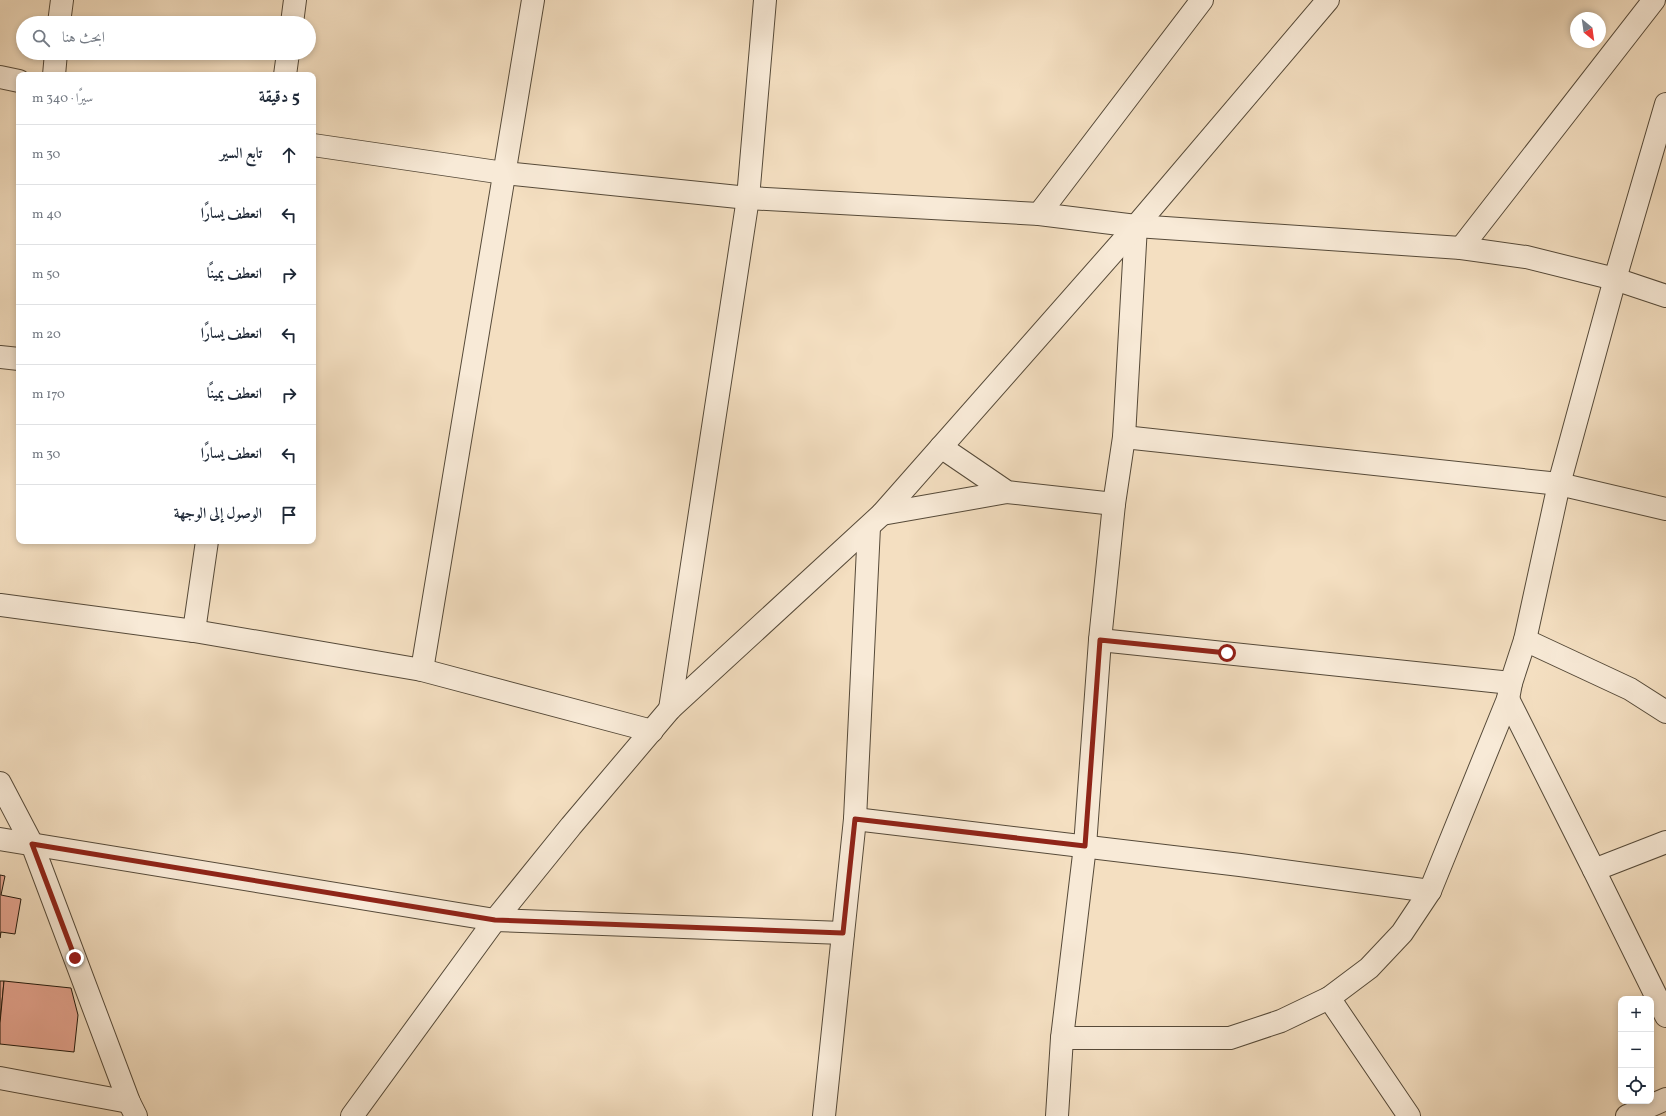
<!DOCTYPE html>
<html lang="ar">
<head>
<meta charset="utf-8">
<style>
  :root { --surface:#fff; --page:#f2f2f3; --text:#1f2937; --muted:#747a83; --line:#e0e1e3 }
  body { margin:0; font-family:Vollkorn,Amiri,serif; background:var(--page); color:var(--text); direction:rtl }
  .controls { position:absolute; right:12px; bottom:12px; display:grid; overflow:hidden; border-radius:8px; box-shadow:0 2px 6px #0003 }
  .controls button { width:36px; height:36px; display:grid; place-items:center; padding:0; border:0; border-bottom:1px solid var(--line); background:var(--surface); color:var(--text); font:20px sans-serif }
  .compass { position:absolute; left:1570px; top:12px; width:36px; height:36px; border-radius:50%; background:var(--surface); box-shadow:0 2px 6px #0003; rotate:151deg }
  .stop { position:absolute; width:12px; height:12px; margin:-9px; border:3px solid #8f2418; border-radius:50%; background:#fff }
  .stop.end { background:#8f2418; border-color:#fff; box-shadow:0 1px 4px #0008 }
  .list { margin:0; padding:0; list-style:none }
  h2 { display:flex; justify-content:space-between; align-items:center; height:52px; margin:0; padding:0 16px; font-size:17px }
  h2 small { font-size:13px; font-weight:400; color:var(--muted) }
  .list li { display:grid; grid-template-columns:26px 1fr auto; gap:12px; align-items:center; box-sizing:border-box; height:60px; padding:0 16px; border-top:1px solid var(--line) }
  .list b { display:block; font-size:15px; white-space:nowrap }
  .list em { font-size:13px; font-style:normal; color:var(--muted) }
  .icon { flex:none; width:22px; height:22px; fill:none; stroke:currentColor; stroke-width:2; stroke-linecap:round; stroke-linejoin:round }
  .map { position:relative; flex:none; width:1666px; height:1116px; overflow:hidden; direction:ltr }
  .search { position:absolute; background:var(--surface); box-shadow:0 2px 6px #0003; left:16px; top:16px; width:300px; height:44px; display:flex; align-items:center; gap:10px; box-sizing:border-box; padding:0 14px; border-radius:22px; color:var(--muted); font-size:15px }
  .panel { position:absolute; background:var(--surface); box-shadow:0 2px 6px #0003; left:16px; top:72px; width:300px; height:472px; border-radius:8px; direction:rtl }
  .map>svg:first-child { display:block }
</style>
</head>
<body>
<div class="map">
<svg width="1666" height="1116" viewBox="0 0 1666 1116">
  <rect width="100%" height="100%" fill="#f4dfc1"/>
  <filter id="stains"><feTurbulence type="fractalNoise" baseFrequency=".005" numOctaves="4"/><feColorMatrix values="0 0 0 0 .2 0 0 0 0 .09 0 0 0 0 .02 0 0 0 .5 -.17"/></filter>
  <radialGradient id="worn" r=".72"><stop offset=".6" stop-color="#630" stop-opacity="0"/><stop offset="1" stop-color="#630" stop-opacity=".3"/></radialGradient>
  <!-- building -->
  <g fill="#e9a793" stroke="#21180c">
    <path d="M0,875L5,876L1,895L21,899L15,934L1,932L0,938Z"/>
    <path d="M0,981H4L0,1023Z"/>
    <path d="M4,981L71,988L78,1015L74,1052L0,1044V1023Z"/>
  </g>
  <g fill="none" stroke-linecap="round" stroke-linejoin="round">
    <defs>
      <g id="minor">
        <path d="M59,23L62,0"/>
        <path d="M292,23L295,0"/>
        <path d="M54,75L56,53"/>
        <path d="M285,75L288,53"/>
        <path d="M0,77L19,81"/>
        <path d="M313,145L504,173L748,198L1039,214L1136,226L1461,248L1526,257L1615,279L1666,296"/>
        <path d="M1039,214L1202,0"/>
        <path d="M1136,226L1124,437L1114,504L1100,640L1085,846L1062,1038H1230L1281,1021L1329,998L1369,968L1402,933L1430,891L1508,699L1511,683L1525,640L1559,484L1615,279L1666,104"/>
        <path d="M1461,248L1654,0"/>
        <path d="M0,357L19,359"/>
        <path d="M1124,437L1559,484L1666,509"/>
        <path d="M941,447L1007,492L1114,504"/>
        <path d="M882,514L1007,492"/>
        <path d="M0,605L194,631L422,670L652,731"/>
        <path d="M194,631L207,541"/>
        <path d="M1100,640L1511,683"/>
        <path d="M1525,640L1630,689L1666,712"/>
        <path d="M422,670L533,0"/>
        <path d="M1508,699L1594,870L1666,1016"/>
        <path d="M670,709L748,198L765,0"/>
        <path d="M0,783L32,844L129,1102L136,1116"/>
        <path d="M855,819L1240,865L1430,891"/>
        <path d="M0,839L495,920L843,933"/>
        <path d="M1594,870L1666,842"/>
        <path d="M1329,998L1409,1116"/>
        <path d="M0,1078L129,1102"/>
        <path d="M352,1116L495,920L571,826L670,709L882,514L1136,226L1328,0"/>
        <path d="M824,1116L855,819L869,527"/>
        <path d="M1057,1116L1062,1038"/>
        <path d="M1627,1116L1666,1099"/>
      </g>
    </defs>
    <!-- minor casing -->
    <use href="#minor" stroke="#564a39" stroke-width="24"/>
    <!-- minor -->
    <use href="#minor" stroke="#f8ead7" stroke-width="22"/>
  </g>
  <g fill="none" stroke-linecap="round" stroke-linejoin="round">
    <!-- route -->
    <path stroke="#8f2418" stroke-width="5" d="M75,958L32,844L495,920L843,933L855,819L1085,846L1100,640L1227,653"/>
  </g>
  <rect width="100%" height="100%" filter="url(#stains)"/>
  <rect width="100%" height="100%" fill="url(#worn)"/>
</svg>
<div class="controls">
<button>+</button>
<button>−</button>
<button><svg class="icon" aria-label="locate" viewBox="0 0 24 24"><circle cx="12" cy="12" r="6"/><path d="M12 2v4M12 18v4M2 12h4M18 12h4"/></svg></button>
</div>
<svg class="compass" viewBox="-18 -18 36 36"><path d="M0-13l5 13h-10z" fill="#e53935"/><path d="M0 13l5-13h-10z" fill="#747a83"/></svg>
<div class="stop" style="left:1227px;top:653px"></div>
<div class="stop end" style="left:75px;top:958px"></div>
<div class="search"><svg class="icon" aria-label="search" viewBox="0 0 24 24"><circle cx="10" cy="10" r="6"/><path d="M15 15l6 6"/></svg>ابحث هنا</div>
<section class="panel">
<h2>5 دقيقة<small>سيرًا · 340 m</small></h2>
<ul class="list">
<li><svg class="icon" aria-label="ahead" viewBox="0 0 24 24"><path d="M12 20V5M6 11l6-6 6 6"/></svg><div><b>تابع السير</b></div><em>30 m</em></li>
<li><svg class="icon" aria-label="left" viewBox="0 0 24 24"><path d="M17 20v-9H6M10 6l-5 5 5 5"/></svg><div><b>انعطف يسارًا</b></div><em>40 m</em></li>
<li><svg class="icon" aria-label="right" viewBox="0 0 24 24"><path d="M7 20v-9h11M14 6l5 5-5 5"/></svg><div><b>انعطف يمينًا</b></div><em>50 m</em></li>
<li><svg class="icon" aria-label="left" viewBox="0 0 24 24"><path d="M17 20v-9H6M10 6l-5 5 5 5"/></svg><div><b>انعطف يسارًا</b></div><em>20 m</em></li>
<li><svg class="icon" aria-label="right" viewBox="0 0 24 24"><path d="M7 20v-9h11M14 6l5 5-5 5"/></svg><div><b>انعطف يمينًا</b></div><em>170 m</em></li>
<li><svg class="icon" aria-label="left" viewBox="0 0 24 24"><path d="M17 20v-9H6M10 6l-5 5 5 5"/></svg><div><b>انعطف يسارًا</b></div><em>30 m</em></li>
<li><svg class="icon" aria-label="arrive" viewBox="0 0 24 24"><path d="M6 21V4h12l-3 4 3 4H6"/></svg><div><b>الوصول إلى الوجهة</b></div></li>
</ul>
</section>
</div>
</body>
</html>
